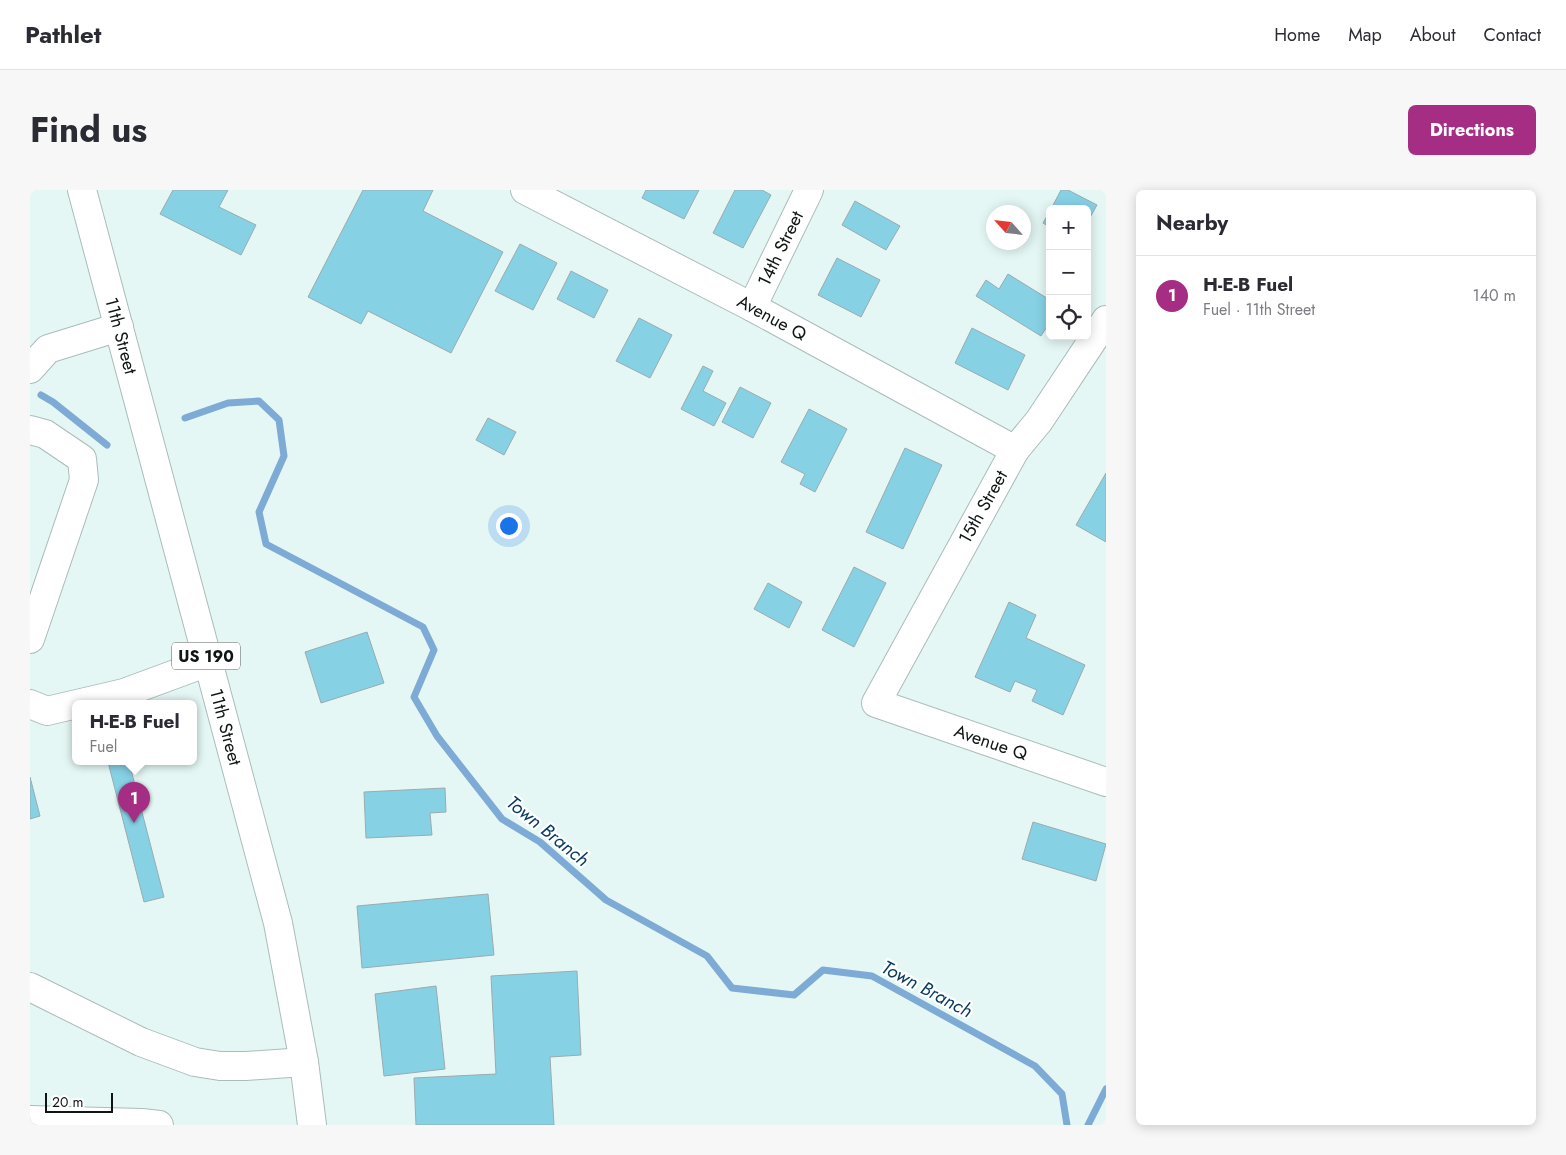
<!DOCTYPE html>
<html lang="en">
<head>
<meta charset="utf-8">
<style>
  :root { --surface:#fff; --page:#f7f7f7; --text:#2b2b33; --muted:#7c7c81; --line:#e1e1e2; --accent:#a52d84 }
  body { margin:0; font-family:Jost,sans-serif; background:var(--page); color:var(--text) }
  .controls { position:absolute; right:15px; top:15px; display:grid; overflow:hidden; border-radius:8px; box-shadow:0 2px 12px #0003 }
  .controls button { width:45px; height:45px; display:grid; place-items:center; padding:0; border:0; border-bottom:1px solid var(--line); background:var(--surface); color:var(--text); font:25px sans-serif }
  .compass { position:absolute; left:956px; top:15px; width:45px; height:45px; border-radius:50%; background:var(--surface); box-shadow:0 2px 12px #0003; rotate:297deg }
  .scale { position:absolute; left:15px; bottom:12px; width:68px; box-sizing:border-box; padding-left:5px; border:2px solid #0f1514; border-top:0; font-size:14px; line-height:18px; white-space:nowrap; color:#0f1514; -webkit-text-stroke:4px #fff; paint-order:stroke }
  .you { position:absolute; left:478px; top:335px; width:18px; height:18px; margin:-12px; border:4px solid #fff; border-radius:50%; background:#1a73e8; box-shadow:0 0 0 8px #1a73e833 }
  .badge { display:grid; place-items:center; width:32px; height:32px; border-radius:50%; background:var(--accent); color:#fff; font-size:16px; font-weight:700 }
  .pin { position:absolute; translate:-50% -41px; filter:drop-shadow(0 1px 2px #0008) }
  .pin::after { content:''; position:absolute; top:26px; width:18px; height:15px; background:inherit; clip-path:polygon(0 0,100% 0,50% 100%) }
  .popup { position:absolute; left:42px; top:510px; width:125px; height:65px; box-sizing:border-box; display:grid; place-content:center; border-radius:8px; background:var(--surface); filter:drop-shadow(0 1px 4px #0005); font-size:16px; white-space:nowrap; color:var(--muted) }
  .popup b { font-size:19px; color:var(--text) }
  .popup::after { content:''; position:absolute; left:50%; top:100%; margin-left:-10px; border:10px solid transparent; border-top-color:var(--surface) }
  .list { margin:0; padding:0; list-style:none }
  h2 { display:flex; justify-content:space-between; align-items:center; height:65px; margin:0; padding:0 20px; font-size:21px }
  h2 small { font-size:16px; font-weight:400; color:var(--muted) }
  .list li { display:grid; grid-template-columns:32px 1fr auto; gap:15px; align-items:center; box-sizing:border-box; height:80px; padding:0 20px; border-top:1px solid var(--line) }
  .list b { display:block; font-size:19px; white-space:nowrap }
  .list p { margin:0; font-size:16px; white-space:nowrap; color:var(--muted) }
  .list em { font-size:16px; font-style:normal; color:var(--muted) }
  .icon { flex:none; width:28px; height:28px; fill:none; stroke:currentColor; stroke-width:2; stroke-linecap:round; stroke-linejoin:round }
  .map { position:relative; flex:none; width:1076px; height:935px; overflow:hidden; border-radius:8px }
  header { display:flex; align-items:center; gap:30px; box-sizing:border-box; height:70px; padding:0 25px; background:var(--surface); border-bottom:1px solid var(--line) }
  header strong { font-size:24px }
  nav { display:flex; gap:28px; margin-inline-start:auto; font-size:18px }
  .intro { display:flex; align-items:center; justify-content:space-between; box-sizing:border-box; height:120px; padding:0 30px }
  h1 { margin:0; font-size:35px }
  .button { padding:12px 22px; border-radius:8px; background:var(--accent); color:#fff; font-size:18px; font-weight:700 }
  main { display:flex; gap:30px; padding:0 30px }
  aside { flex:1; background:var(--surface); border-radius:8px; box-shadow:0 2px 12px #0003 }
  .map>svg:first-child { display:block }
</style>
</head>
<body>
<header>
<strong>Pathlet</strong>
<nav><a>Home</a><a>Map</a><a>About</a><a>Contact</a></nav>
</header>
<div class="intro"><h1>Find us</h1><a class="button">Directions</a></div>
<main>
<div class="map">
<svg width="1076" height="935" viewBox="0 0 1076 935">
  <rect width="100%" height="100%" fill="#e4f7f4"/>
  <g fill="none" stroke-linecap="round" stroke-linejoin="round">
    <!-- stream -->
    <g stroke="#7eabd6" stroke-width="7">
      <path d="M11,205L23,212L77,255"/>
      <path d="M155,228L198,213L229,211L249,230L254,266L229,322L236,354L393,437L404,460L384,507L407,546L472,629L510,652L576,710L677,766L702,798L764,805L793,780L842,786L1005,876L1032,904L1037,935"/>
      <path d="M1058,935L1076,899"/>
    </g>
  </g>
  <!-- building -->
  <g fill="#87d1e5" stroke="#9aabaf">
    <path d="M143,0H198L189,17L226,35L211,65L130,24Z"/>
    <path d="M333,0H403L393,21L473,62L421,163L338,121L331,134L278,107Z"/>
    <path d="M616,0H669L654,29L612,8Z"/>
    <path d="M705,0H732L741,5L713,58L683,43Z"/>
    <path d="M1031,0H1038L1067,15L1057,33V19H1021Z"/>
    <path d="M825,11L870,36L856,60L812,35Z"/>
    <path d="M1020,21V37L1013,33Z"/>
    <path d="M490,54L527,73L503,120L465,101Z"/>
    <path d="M807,68L850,90L831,127L788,105Z"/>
    <path d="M541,81L578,100L564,128L527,109Z"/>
    <path d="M978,84L1020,110V132L1011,146L946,106L956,90L969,99Z"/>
    <path d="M609,128L642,145L620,188L586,171Z"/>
    <path d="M942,138L995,165L978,200L925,173Z"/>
    <path d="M673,176L683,181L673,201L696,213L684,236L651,219Z"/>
    <path d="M710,197L741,213L723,248L692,232Z"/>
    <path d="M779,219L817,239L785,302L770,294L775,284L751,272Z"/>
    <path d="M458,228L486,242L474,265L446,250Z"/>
    <path d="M875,258L912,275L873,359L836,342Z"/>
    <path d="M1076,283V352L1046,335Z"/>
    <path d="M824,377L856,393L824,457L792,440Z"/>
    <path d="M738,393L772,412L759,438L724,419Z"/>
    <path d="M979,412L1006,425L996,448L1055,475L1033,525L1002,511L1007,500L985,491L980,502L945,487Z"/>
    <path d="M337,442L354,493L291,513L275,462Z"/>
    <path d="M78,572H99L134,707L114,712Z"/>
    <path d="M0,587L10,626L0,629Z"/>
    <path d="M415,598L416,622L400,623L402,645L336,648L334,602Z"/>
    <path d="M1003,632L1076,654L1066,691L992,669Z"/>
    <path d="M458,704L464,765L332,778L327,716Z"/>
    <path d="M547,781L551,865L520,867L524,935H386L384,888L466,884L461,786Z"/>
    <path d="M406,796L415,879L354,886L345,804Z"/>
  </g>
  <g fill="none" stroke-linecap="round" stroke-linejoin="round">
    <defs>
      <g id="minor">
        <path id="s1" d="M495,0L722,117L985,260"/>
        <path id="s2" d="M722,117L779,0"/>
        <path id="s3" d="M1076,130L1009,231L985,260L846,513L1076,592"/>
        <path d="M0,179L18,159L89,137"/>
        <path d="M0,240L15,244L52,269L54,290L0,449"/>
        <path d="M0,514L17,521L94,503L178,472"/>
        <path d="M0,797L111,852L165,872L190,876H216L274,872"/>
        <path d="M0,930L112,933L129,935"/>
      </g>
      <g id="major">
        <path id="s4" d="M52,0L248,733L274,872L282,935"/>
      </g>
    </defs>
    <!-- minor casing -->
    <use href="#minor" stroke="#abbcba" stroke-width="30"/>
    <!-- major casing -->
    <use href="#major" stroke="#abbcba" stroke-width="30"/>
    <!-- minor -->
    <use href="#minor" stroke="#fff" stroke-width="28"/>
    <!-- major -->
    <use href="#major" stroke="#fff" stroke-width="28"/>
  </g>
  <g text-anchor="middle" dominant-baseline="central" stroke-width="4.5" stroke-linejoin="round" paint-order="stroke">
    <!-- shield labels -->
    <rect fill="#fff" stroke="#575b5a" stroke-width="1" x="142" y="452.5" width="68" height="27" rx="4"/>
    <g font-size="16" font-weight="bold" fill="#0f1514">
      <text x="176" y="466">US 190</text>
    </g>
    <!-- street labels -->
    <g font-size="18" fill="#0f1514" stroke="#fff">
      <text stroke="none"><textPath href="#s2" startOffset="65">14th Street</textPath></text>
      <text stroke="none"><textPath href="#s1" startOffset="278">Avenue Q</textPath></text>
      <text stroke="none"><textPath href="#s4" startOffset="151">11th Street</textPath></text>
      <text transform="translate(953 317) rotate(-61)">15th Street</text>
      <text stroke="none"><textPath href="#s4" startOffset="556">11th Street</textPath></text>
      <text stroke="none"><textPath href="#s3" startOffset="569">Avenue Q</textPath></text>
    </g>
    <!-- water labels -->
    <g font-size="19" font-style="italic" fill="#083c65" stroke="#fff">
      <text transform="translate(518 641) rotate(39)">Town Branch</text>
      <text transform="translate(897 799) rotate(28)">Town Branch</text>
    </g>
  </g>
</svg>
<div class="controls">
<button>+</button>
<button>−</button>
<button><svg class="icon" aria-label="locate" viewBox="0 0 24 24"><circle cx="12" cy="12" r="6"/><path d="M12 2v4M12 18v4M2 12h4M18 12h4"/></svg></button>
</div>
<svg class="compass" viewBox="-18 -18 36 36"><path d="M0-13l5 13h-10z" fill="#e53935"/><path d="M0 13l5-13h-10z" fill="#7c7c81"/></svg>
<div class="scale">20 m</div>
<div class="you"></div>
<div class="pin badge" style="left:104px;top:633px">1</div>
<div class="popup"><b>H-E-B Fuel</b>Fuel</div>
</div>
<aside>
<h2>Nearby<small></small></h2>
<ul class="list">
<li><span class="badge">1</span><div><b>H-E-B Fuel</b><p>Fuel · 11th Street</p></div><em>140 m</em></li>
</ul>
</aside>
</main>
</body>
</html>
